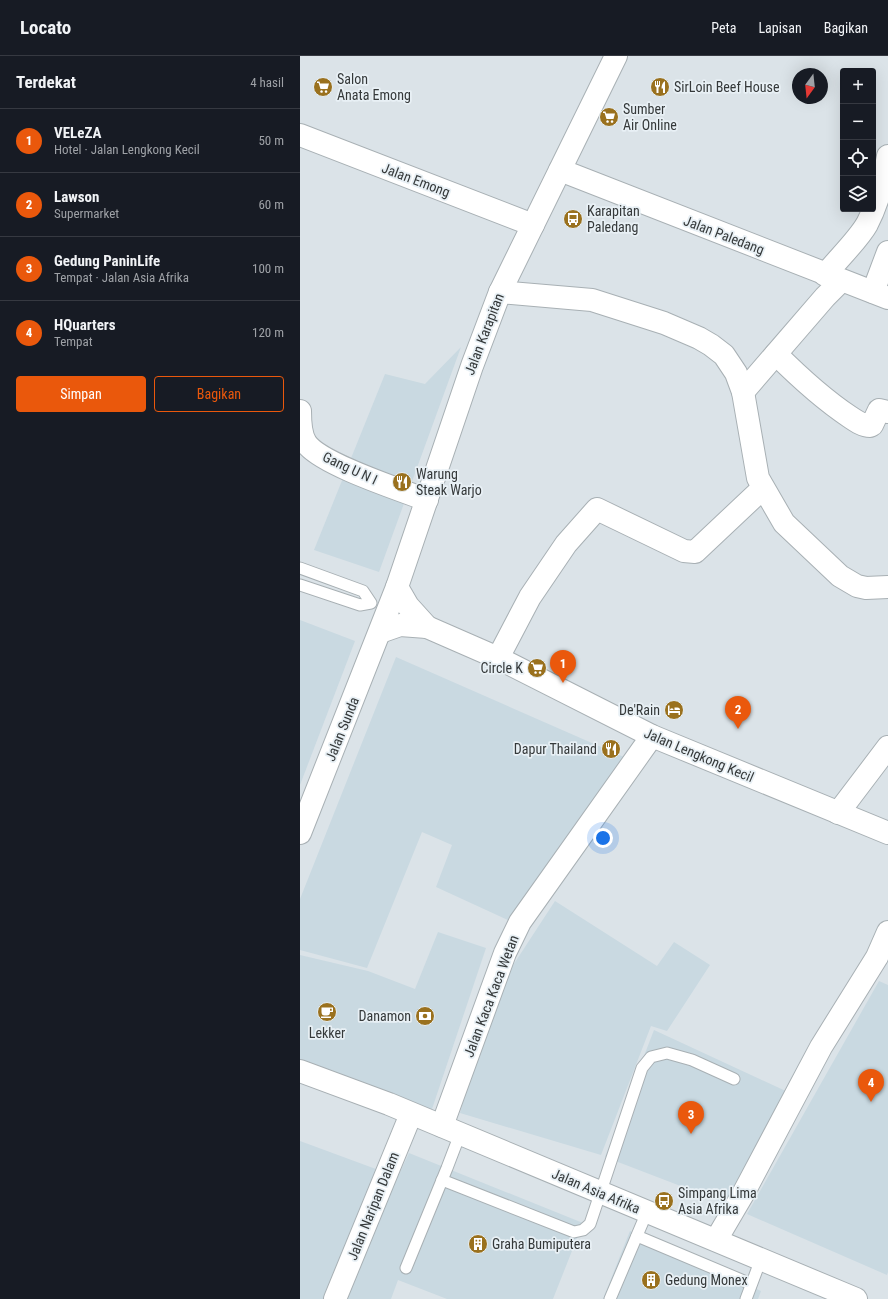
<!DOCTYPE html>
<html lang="id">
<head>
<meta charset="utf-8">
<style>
  :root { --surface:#171b24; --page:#242831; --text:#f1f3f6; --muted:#9ea1a6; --line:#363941; --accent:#ea580c }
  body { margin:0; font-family:"Roboto Condensed",sans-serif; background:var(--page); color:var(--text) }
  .controls { position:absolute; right:12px; top:12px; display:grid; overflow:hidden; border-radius:4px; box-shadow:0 4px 16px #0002 }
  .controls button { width:36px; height:36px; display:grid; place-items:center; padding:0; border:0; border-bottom:1px solid var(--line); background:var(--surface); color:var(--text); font:20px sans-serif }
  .compass { position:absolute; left:492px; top:12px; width:36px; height:36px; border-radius:50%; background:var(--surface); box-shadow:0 4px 16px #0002; rotate:195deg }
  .you { position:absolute; left:303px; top:782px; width:14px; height:14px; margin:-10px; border:3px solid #fff; border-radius:50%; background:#1a73e8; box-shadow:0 0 0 6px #1a73e833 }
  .badge { display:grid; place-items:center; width:26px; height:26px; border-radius:50%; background:var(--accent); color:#fff; font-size:13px; font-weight:700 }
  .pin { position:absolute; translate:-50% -33px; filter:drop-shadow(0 1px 2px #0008) }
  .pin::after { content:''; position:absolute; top:21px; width:14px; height:12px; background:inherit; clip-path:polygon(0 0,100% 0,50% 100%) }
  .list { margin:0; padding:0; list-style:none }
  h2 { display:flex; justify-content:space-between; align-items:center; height:52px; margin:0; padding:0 16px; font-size:17px }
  h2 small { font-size:13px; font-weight:400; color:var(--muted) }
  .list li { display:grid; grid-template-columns:26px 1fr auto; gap:12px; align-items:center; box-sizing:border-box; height:64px; padding:0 16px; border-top:1px solid var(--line) }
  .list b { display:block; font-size:15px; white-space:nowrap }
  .list p { margin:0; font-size:13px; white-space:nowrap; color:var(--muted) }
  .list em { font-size:13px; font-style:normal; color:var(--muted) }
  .actions { display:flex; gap:8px; padding:12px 16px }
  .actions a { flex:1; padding:9px 0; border:1px solid var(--accent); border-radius:4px; text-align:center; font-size:14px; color:var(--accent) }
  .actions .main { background:var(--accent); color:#fff }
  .icon { flex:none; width:22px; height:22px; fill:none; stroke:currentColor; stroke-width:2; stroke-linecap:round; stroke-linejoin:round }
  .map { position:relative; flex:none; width:588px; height:1243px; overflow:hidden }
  header { display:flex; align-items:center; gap:24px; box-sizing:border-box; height:56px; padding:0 20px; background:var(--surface); border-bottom:1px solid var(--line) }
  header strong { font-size:19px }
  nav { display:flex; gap:22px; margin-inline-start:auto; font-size:14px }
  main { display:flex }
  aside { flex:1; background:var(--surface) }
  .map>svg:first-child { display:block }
</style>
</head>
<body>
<header>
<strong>Locato</strong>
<nav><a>Peta</a><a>Lapisan</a><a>Bagikan</a></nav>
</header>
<main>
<aside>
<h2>Terdekat<small>4 hasil</small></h2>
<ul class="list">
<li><span class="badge">1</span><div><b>VELeZA</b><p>Hotel · Jalan Lengkong Kecil</p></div><em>50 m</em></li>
<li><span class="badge">2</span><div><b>Lawson</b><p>Supermarket</p></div><em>60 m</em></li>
<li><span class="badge">3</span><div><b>Gedung PaninLife</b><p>Tempat · Jalan Asia Afrika</p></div><em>100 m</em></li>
<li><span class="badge">4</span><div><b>HQuarters</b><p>Tempat</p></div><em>120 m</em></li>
</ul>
<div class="actions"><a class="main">Simpan</a><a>Bagikan</a></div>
</aside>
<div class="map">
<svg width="588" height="1243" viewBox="0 0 588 1243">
  <rect width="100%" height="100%" fill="#dbe3e8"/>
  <!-- built -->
  <g fill="#c9d9e1">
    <path d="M161,291L79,516L14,494L85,318L125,328Z"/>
    <path d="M0,564L55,585L0,729Z"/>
    <path d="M96,601L333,705L210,865L136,831L152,789L122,776L67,912L0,894V843Z"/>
    <path d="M255,845L357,910L374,886L410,909L367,975L351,970L301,1099L160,1057L182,977L208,917Z"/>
    <path d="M138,876L186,892L131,1056L0,1008V899L68,915L115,933Z"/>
    <path d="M579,925L588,929V1216L587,1219L447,1158Z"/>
    <path d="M354,974L503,1043L443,1154L305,1101Z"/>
    <path d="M0,1085L84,1116L31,1243H0Z"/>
    <path d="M109,1097L283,1167L253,1243H147L98,1224L91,1243H41Z"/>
    <path d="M330,1175L461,1235L458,1243H303Z"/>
  </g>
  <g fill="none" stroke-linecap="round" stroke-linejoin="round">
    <defs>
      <g id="lane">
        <path d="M0,512L63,535L71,547L60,549L0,529"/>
        <path d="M142,1124L274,1176L283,1174L290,1168L342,1012L351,1001L367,997L392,1004L434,1023"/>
        <path d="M337,1180L451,1228"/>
        <path d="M106,1212L147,1112L160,1078"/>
        <path d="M310,1243L347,1156"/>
        <path d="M446,1243L461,1203"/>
      </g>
      <g id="street">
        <path d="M260,114L588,242"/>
        <path d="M525,219C537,204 558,184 567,168C578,147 584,123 588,100"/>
        <path d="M200,236L292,244L364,267L399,282L411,289L424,299L436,317L443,336L458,422L484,467L540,520L557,530L566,532L588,531"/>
        <path d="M573,236L588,196"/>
        <path d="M476,298C500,322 523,343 550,361C556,365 563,370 570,370L572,369L579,354L588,356"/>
        <path d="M443,336L525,241L541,225"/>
        <path d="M0,355C0,365 0,378 6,387C20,408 101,434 127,444"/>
        <path d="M198,602L230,541L266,488L297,453L384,495L395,496L463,432"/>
        <path d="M538,757L588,691"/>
        <path d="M416,1184L443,1138L521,991L577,901L588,876"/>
        <path d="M35,1243L111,1058"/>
      </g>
      <g id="secondary">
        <path d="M0,79L233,169"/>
        <path d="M97,531L108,550L127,571"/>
        <path d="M80,576L100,569L127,571L198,602L352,680L588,777"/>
        <path d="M0,777L97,531L172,310L200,236L316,0"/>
        <path d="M142,1070L205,897L220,866L352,680"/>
      </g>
      <path id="primary" d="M0,1015L89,1048L556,1243"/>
    </defs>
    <!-- lane casing -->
    <use href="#lane" stroke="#a8b0b4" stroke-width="13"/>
    <!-- street casing -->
    <use href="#street" stroke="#a8b0b4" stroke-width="24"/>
    <!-- secondary casing -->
    <use href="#secondary" stroke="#a8b0b4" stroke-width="24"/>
    <!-- primary casing -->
    <use href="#primary" stroke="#a8b0b4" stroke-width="24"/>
    <!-- lane -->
    <use href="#lane" stroke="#fff" stroke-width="11"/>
    <!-- street -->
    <use href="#street" stroke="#fff" stroke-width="22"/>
    <!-- secondary -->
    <use href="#secondary" stroke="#fff" stroke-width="22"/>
    <!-- primary -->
    <use href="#primary" stroke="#fff" stroke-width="22"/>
  </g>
  <!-- icons -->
  <defs>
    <symbol id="supermarket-disc" viewBox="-11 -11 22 22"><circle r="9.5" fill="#9a711e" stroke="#e8f0f5"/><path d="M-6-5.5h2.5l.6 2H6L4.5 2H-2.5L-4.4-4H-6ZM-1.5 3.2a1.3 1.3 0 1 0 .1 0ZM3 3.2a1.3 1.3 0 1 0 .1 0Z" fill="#fff"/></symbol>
    <symbol id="restaurant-disc" viewBox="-11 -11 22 22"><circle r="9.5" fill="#9a711e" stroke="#e8f0f5"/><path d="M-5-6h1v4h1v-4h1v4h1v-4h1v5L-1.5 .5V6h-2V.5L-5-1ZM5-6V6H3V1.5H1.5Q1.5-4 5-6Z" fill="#fff"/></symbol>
    <symbol id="bus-disc" viewBox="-11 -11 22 22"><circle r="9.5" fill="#9a711e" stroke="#e8f0f5"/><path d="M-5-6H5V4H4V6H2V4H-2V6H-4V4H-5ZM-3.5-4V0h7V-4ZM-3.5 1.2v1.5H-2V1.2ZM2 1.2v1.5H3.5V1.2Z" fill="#fff"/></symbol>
    <symbol id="hotel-disc" viewBox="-11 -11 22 22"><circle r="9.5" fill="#9a711e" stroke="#e8f0f5"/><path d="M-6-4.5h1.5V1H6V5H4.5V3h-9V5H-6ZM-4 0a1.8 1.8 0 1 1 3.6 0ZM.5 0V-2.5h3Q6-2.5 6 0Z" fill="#fff"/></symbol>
    <symbol id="cafe-disc" viewBox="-11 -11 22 22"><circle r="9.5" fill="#9a711e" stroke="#e8f0f5"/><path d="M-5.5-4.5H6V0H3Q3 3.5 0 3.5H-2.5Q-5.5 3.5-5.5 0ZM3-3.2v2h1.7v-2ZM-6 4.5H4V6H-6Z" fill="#fff"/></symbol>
    <symbol id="bank-disc" viewBox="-11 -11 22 22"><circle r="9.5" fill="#9a711e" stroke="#e8f0f5"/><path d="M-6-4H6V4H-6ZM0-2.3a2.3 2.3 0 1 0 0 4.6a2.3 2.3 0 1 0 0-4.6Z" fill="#fff"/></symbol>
    <symbol id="building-disc" viewBox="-11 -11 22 22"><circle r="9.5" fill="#9a711e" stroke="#e8f0f5"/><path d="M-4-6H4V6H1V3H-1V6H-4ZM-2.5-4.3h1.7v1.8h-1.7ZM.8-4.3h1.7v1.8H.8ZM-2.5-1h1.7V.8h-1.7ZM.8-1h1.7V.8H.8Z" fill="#fff"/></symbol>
  </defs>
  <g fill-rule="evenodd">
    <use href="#supermarket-disc" x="12" y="20" width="22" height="22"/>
    <use href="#restaurant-disc" x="349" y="20" width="22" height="22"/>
    <use href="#supermarket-disc" x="298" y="50" width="22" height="22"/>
    <use href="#bus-disc" x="262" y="152" width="22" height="22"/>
    <use href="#restaurant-disc" x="91" y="415" width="22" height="22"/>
    <use href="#supermarket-disc" x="226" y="601" width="22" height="22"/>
    <use href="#hotel-disc" x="363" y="643" width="22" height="22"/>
    <use href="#restaurant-disc" x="300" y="682" width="22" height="22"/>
    <use href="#cafe-disc" x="16" y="945" width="22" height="22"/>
    <use href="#bank-disc" x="114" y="949" width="22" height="22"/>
    <use href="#bus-disc" x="353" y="1134" width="22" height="22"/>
    <use href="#building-disc" x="167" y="1177" width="22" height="22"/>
    <use href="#building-disc" x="340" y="1213" width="22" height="22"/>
  </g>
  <g text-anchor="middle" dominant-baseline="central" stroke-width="3.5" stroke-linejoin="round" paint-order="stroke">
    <!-- poi labels -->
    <g font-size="14" fill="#35393a" stroke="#e8f0f5" text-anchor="start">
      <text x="37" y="23">Salon<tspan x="37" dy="16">Anata Emong</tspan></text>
      <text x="374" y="31">SirLoin Beef House</text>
      <text x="323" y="53">Sumber<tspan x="323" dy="16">Air Online</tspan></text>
      <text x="287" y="155">Karapitan<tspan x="287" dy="16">Paledang</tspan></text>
      <text x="116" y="418">Warung<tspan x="116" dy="16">Steak Warjo</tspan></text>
      <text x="223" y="612" text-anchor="end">Circle K</text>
      <text x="360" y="654" text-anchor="end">De'Rain</text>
      <text x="297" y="693" text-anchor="end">Dapur Thailand</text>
      <text x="111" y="960" text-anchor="end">Danamon</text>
      <text x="27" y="977" text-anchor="middle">Lekker</text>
      <text x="378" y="1137">Simpang Lima<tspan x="378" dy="16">Asia Afrika</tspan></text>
      <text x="192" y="1188">Graha Bumiputera</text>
      <text x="365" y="1224">Gedung Monex</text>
    </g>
    <!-- street labels -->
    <g font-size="14" fill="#35393a" stroke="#e8f0f5">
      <text transform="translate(116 124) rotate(21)">Jalan Emong</text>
      <text transform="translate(424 179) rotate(21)">Jalan Paledang</text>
      <text transform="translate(184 278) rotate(-69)">Jalan Karapitan</text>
      <text transform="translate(50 412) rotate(25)">Gang U N I</text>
      <text transform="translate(42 673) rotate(-68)">Jalan Sunda</text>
      <text transform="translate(399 699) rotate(23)">Jalan Lengkong Kecil</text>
      <text transform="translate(191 940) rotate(-69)">Jalan Kaca Kaca Wetan</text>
      <text transform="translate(296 1135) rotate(23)">Jalan Asia Afrika</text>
      <text transform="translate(73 1150) rotate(-68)">Jalan Naripan Dalam</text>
    </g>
  </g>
</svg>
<div class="controls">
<button>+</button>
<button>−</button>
<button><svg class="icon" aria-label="locate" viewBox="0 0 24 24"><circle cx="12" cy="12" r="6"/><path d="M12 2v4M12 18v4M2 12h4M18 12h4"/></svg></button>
<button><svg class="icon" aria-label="layers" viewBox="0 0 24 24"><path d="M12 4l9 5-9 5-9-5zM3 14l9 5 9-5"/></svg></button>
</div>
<svg class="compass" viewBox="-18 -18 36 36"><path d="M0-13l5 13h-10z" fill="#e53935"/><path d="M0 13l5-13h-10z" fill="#9ea1a6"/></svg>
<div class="you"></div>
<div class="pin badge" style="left:263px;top:627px">1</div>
<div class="pin badge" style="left:438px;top:673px">2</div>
<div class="pin badge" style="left:391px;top:1078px">3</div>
<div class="pin badge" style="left:571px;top:1046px">4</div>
</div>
</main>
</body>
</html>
